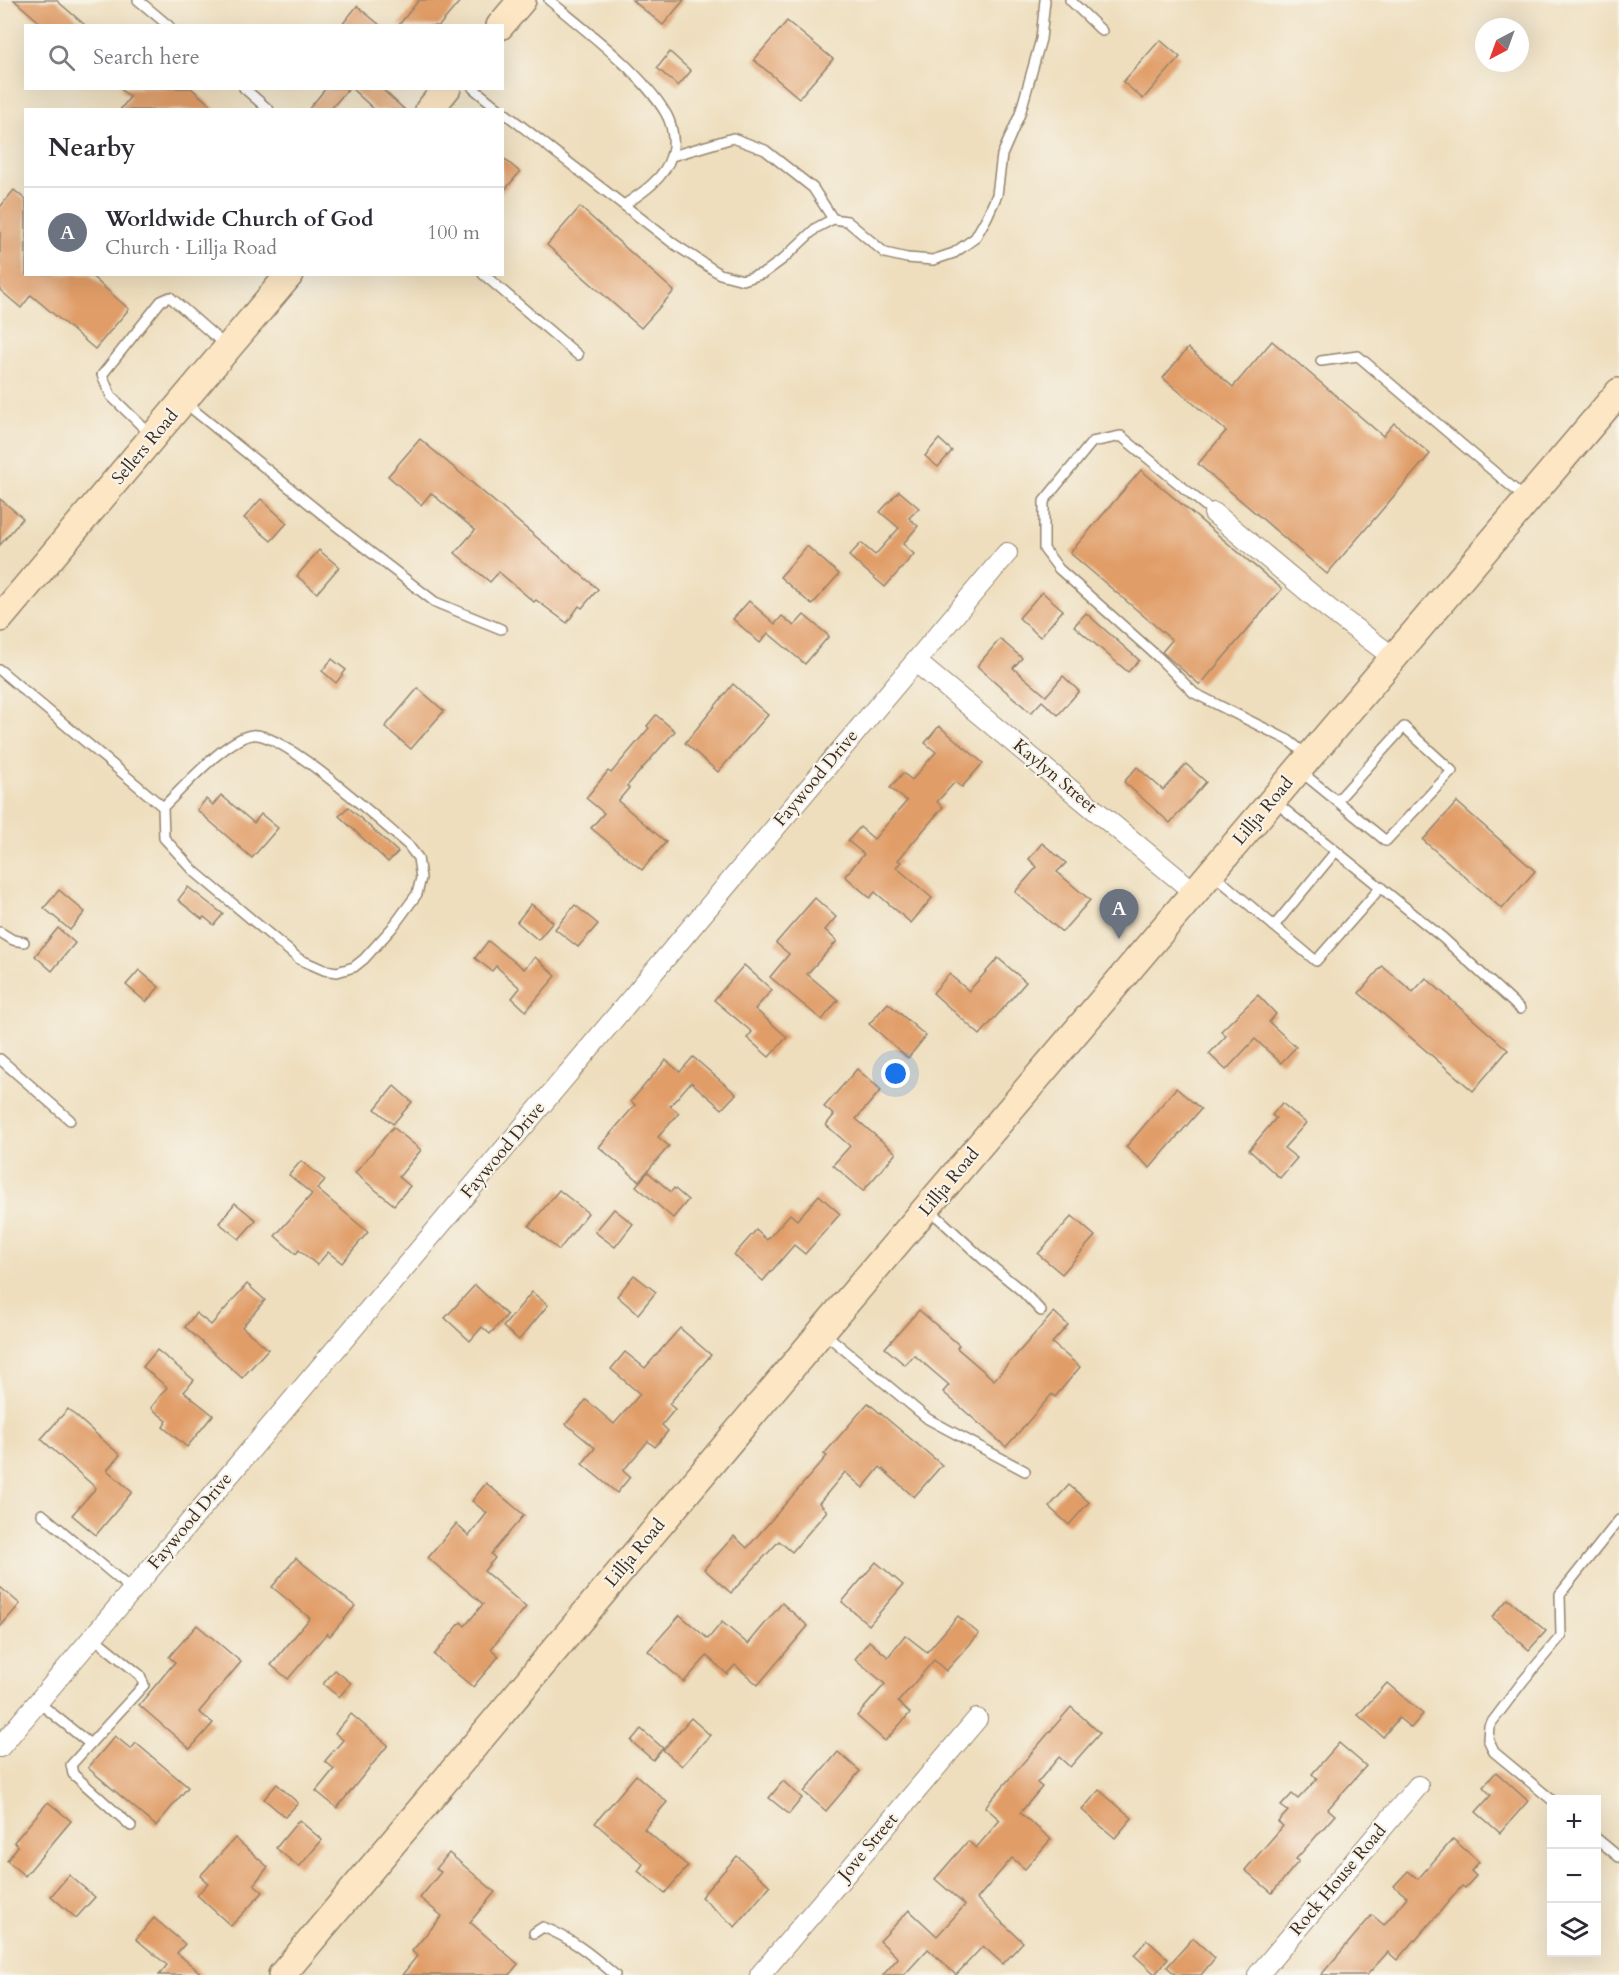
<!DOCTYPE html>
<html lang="en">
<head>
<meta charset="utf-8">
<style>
  :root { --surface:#fff; --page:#f2f2f3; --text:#2b2b33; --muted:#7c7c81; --line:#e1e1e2; --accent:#db2777 }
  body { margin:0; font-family:Cardo,serif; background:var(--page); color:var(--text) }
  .controls { position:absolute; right:18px; bottom:18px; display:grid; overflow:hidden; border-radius:0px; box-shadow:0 6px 24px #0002 }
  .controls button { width:54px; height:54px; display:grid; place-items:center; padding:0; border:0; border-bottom:2px solid var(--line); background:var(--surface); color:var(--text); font:30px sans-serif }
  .compass { position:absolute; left:1475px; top:18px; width:54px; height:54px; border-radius:50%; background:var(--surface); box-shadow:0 6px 24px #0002; rotate:221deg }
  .you { position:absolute; left:896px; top:1074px; width:21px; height:21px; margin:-15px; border:4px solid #fff; border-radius:50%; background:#1a73e8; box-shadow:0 0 0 9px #1a73e833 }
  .badge { display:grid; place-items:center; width:39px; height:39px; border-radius:50%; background:var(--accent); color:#fff; font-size:20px; font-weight:700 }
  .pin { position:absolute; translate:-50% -50px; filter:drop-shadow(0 2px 3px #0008) }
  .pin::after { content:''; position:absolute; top:32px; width:21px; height:18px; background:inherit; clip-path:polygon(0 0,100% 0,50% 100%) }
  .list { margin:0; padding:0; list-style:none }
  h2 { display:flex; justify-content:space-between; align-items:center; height:78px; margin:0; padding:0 24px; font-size:26px }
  h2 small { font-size:20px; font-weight:400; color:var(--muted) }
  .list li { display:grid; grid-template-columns:39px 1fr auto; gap:18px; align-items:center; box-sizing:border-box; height:90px; padding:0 24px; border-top:2px solid var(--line) }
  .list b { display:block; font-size:22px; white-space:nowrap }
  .list p { margin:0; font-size:20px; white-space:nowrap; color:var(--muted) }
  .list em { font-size:20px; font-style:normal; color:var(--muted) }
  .icon { flex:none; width:33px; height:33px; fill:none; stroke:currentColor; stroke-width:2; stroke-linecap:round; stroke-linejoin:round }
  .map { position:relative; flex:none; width:1619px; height:1975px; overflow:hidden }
  .search { position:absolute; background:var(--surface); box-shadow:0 6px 24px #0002; left:24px; top:24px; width:480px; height:66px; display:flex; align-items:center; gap:15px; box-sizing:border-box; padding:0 21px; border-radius:0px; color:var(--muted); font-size:22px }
  .panel { position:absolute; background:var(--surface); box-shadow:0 6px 24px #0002; left:24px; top:108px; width:480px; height:168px; border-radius:0px }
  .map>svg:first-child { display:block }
</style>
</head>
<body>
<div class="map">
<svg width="1619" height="1975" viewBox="0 0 1619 1975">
  <rect width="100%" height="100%" fill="#f7f3e8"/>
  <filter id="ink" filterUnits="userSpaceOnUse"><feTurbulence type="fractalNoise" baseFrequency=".0167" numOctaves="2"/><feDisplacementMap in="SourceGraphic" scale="12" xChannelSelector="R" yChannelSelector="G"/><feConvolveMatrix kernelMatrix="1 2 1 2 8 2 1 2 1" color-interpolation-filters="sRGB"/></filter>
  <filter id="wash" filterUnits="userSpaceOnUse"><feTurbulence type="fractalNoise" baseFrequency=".008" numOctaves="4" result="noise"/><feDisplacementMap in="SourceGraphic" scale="24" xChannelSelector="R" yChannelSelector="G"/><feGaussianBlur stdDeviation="1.35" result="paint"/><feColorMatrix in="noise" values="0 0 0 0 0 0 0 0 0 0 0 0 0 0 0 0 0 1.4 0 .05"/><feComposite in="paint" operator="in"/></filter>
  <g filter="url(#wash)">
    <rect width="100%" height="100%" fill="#eedebd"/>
    <g id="blocks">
      <!-- building -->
      <g fill="#e19d67">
        <path d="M14,0H56L86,26H44Z"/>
        <path d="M419,0H461L439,26H398Z"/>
        <path d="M632,0H684L663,25Z"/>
        <path d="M357,6L381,26H341Z"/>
        <path d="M787,21L833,59L799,98L754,60Z"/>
        <path d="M1160,40L1180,57L1143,99L1123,82Z"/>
        <path d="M670,52L691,71L678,86L657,68Z"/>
        <path d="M119,88H191L216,110H120L130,97Z"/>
        <path d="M326,88H349L330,110H308Z"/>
        <path d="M351,88H381L405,110H375Z"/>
        <path d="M502,157L520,172L502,193Z"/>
        <path d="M14,190L26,200V274H89L129,309L95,349L31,295L21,308L0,290V207Z"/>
        <path d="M580,207L674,291L641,328L547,245Z"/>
        <path d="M1272,341L1383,436L1394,423L1430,454L1327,574L1198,464L1226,431L1163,378L1188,348L1233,387Z"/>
        <path d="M420,439L598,589L582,608L579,606L567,623L536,600L534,602L499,572L490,582L455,553L475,530L431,493L421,505L388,476Z"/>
        <path d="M939,439L952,451L938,467L925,456Z"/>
        <path d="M1141,470L1282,589L1200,685L1162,652L1172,640L1070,553Z"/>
        <path d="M899,491L919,508L909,518L918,526L903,544L914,554L885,587L849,556L861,543L875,555L899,528L880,512Z"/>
        <path d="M0,499L23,518L0,545Z"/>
        <path d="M261,499L287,523L271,541L244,518Z"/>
        <path d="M807,546L839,574L812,605L780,577Z"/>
        <path d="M319,550L339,567L317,593L297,576Z"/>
        <path d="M1042,592L1063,610L1040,637L1019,618Z"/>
        <path d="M749,601L775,624L782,616L794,626L804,615L829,636L805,664L768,633L760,643L733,619Z"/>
        <path d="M1086,613L1139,660L1128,672L1074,626Z"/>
        <path d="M1000,639L1022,658L1013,668L1046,696L1063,676L1079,691L1058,715L1042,701L1031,713L977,666Z"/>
        <path d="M332,659L346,670L336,683L322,671Z"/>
        <path d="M733,684L768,715L718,772L685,743Z"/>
        <path d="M418,688L444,711L411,749L385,727Z"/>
        <path d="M656,715L675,731L627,786L629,788L618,801L666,842L642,870L591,828L604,813L586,798L608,771L611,773L649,728L647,726Z"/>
        <path d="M939,726L983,763L962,787L955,782L937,802L943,807L898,860L901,862L896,867L932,898L911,923L875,892L870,898L845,876L864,854L848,841L860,827L874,839L907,801L890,788L903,773L912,780L936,752L925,743Z"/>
        <path d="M1186,764L1206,782L1170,823L1124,782L1137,767L1163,790Z"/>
        <path d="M221,795L254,823L261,814L278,828L252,858L197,810L206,799L213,805Z"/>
        <path d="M1457,802L1535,871L1502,909L1423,840Z"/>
        <path d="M348,807L398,852L388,862L339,816Z"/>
        <path d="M1042,843L1066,863L1057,872L1090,900L1062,932L1015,892L1037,867L1029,859Z"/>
        <path d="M188,887L223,914L214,925L204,917L202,919L178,900Z"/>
        <path d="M59,890L85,912L70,930L44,908Z"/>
        <path d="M815,898L836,917L825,930L837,941L807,974L838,1000L822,1020L770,977L789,954L776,943Z"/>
        <path d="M531,904L553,922L538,940L517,922Z"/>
        <path d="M575,905L598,924L578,947L555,929Z"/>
        <path d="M58,928L75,943L52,971L35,956Z"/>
        <path d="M488,941L524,969L535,957L556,976L526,1011L512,998L520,988L496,966L492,971L475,958Z"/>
        <path d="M998,958L1026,982L980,1035L933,993L949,974L969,991Z"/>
        <path d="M744,965L772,990L755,1009L787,1037L769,1057L747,1038L752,1032L714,1000Z"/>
        <path d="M1382,966L1413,992L1426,978L1508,1050L1473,1091L1359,993Z"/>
        <path d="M139,970L159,987L146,1002L126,985Z"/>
        <path d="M1258,995L1276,1014L1269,1022L1296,1047L1281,1063L1255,1039L1226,1070L1209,1054L1226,1036L1221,1031Z"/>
        <path d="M888,1003L926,1036L908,1058L869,1024Z"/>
        <path d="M693,1057L736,1094L722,1109L691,1082L670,1106L679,1113L658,1137L669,1146L639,1181L599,1147L635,1105L631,1101L666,1060L680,1072Z"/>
        <path d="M857,1069L881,1090L856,1119L896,1153L863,1191L833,1165L850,1146L826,1125L834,1115L824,1107Z"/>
        <path d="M394,1086L412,1102L393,1124L375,1109Z"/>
        <path d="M1176,1088L1201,1109L1150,1168L1126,1147Z"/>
        <path d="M1282,1103L1306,1123L1284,1148L1297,1158L1280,1178L1249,1150L1276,1118L1272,1115Z"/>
        <path d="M393,1127L421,1150L399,1177L410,1186L394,1205L355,1173Z"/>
        <path d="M301,1161L325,1180L317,1189L368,1232L342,1263L328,1252L317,1265L299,1250L296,1254L275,1236L312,1194L289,1175Z"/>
        <path d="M648,1172L671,1192L674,1188L688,1200L673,1218L636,1186Z"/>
        <path d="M559,1190L588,1213L559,1250L529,1226Z"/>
        <path d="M819,1195L840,1214L805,1254L794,1245L763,1281L734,1255L756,1230L767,1240L790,1214L797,1220Z"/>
        <path d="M235,1203L256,1220L239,1239L219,1223Z"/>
        <path d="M614,1209L633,1224L615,1247L595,1232Z"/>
        <path d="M1072,1216L1095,1236L1062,1274L1038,1254Z"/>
        <path d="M634,1275L656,1292L638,1314L617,1296Z"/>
        <path d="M247,1284L265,1300L242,1327L268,1349L242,1378L185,1327L196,1313L211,1325Z"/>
        <path d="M475,1285L507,1315L490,1334L482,1327L470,1341L445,1318Z"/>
        <path d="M532,1292L548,1305L519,1340L503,1327Z"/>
        <path d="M919,1310L959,1345L957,1348L994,1380L1054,1312L1068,1325L1052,1343L1080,1367L1055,1397L1052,1394L1006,1447L943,1392L949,1385L914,1355L905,1365L885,1348Z"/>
        <path d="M680,1328L711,1355L669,1404L675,1409L662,1425L668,1431L655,1447L648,1441L623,1471L630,1477L617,1493L582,1464L595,1448L566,1424L586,1400L614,1424L640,1394L611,1369L625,1352L645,1368Z"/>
        <path d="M157,1350L194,1380L184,1392L213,1415L187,1447L163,1427L167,1421L151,1408L167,1387L143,1367Z"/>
        <path d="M868,1403L942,1465L914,1497L880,1467L863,1488L845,1472L819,1503L827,1511L792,1552L779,1541L731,1593L704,1569L734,1536L747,1548L827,1456L824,1454Z"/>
        <path d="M68,1409L120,1455L107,1470L132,1492L96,1535L72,1515L96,1488L41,1439Z"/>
        <path d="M486,1483L524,1515L491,1554L495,1558L484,1571L526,1607L491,1649L499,1656L473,1687L434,1655L461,1622L465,1626L483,1604L428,1558L456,1524L469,1536L487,1513L472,1501Z"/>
        <path d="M1069,1485L1089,1502L1069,1525L1049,1507Z"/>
        <path d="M296,1558L355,1606L330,1636L327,1633L288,1679L271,1665L310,1618L272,1587Z"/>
        <path d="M876,1562L903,1585L869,1625L842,1602Z"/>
        <path d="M0,1587L20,1604L0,1627Z"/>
        <path d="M1508,1599L1546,1631L1529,1650L1492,1617Z"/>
        <path d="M782,1603L808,1626L758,1685L735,1665L727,1674L707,1656L684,1682L648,1651L680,1615L708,1639L722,1622L748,1644Z"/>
        <path d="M958,1616L979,1634L946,1671L934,1660L898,1702L910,1713L885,1741L857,1716L885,1684L855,1659L869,1641L888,1657L905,1635L927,1652Z"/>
        <path d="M197,1625L241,1662L199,1712L213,1723L190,1749L139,1705L175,1662L169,1657Z"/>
        <path d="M335,1670L351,1683L339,1697L323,1684Z"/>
        <path d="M1387,1683L1423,1714L1411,1728L1399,1718L1383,1737L1358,1715Z"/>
        <path d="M1071,1707L1100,1733L1070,1767L1059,1757L1037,1783L1042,1787L1020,1813L1051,1839L1025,1869L1012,1858L977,1899L1023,1942L1003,1964L983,1946L956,1975L928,1949L904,1975H883L898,1958L880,1941L909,1910L937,1936L965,1905L935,1879L968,1841L976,1848L1000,1820L985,1807Z"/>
        <path d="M351,1714L388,1745L337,1808L316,1791L334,1769L325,1761L343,1740L335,1733Z"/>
        <path d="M691,1718L710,1735L682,1766L663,1750Z"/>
        <path d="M641,1729L663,1748L653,1760L631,1741Z"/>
        <path d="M115,1736L131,1749L136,1743L188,1787L156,1826L88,1768Z"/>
        <path d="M1339,1743L1366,1766L1328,1809L1335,1815L1296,1859L1299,1861L1272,1893L1245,1870L1283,1826L1278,1822L1288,1811L1281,1806L1292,1794L1298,1799L1317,1779L1312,1774Z"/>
        <path d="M838,1752L860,1771L826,1811L804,1792Z"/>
        <path d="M1496,1772L1528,1801L1500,1833L1476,1812L1491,1795L1483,1787Z"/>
        <path d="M636,1775L667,1802L644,1829L688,1866L665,1893L638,1871L643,1864L595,1823Z"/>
        <path d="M783,1781L802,1798L789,1814L769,1798Z"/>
        <path d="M277,1784L298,1803L285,1817L264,1799Z"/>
        <path d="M1099,1790L1132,1818L1115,1838L1082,1810Z"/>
        <path d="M48,1802L71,1821L25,1876L7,1861L18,1846L14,1842Z"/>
        <path d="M299,1820L322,1840L299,1867L276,1848Z"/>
        <path d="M235,1838L268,1867L254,1884L263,1892L231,1926L197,1895L208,1883L200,1876Z"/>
        <path d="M1453,1839L1479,1862L1471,1871L1476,1876L1465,1888L1462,1886L1415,1941L1414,1940L1397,1960L1388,1952L1367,1975H1321L1372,1915L1384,1925L1407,1897L1394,1886L1408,1871L1418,1879Z"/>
        <path d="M449,1853L495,1892L470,1922L518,1964L509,1975H402L417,1956L412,1951L442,1916L420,1898L441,1872L436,1869Z"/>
        <path d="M737,1856L770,1886L735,1927L701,1897Z"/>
        <path d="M69,1875L95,1897L76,1918L51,1896Z"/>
        <path d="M154,1918L185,1944L177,1953L203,1975H159L167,1965L136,1939Z"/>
        <path d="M1193,1938L1215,1958L1201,1975H1176L1167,1967Z"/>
        <path d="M1147,1940L1168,1959L1155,1974L1134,1955Z"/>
      </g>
    </g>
  </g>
  <g filter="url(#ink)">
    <use href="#blocks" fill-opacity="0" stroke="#94846e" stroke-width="1.5"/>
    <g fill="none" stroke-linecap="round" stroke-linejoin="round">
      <defs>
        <g id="lane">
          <path d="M138,0L169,26"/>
          <path d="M549,0C585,30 641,72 665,112C672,123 676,143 671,156C665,178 642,193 624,205"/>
          <path d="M1070,0L1102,31"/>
          <path d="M244,88L269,110"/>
          <path d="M473,88L500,110"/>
          <path d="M502,111L674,244L720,274L743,280L764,273L783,259L816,228L833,219L847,221L885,253L907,258L933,260L954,253L975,238L987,217L997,195L1002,155L1020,114L1041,39L1045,0"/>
          <path d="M672,156L733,138L765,150L813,188L833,219"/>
          <path d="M483,274L578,355"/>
          <path d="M1321,361L1358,356L1526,499"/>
          <path d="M185,403L338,527L435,602L501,629"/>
          <path d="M150,434L111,396L102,375L161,301L170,297L226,346"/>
          <path d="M1214,513L1121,436L1092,442L1044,501V549L1059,569L1158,657L1194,693L1288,740L1307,755"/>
          <path d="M0,670L163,807L164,838L195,872L299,959L324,970L337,972L354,967L364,959L392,928L417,894L421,878L418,858L408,845C382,823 281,730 252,735C227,738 183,788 163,807"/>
          <path d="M1300,771L1386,841L1452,771L1404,727L1337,801"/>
          <path d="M1274,801L1443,938L1520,1009"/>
          <path d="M1213,874L1274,926L1336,851"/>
          <path d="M1274,926L1316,961L1381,887"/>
          <path d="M0,932L13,940L24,942"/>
          <path d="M0,1059L70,1120"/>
          <path d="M930,1210L983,1259L1022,1291L1041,1311"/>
          <path d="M823,1332L928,1419L1025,1471"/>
          <path d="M42,1514L132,1590"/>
          <path d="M38,1702L90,1744L71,1765L73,1774L131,1826"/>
          <path d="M90,1744L144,1685L140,1675L93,1637"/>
          <path d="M1552,1800L1494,1752L1488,1739L1489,1726L1523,1681L1561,1636L1560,1594L1619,1520"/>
          <path d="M1596,1838L1619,1857"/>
          <path d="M534,1933L543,1927C571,1938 592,1955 615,1975"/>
        </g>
        <g id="street">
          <path d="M1214,513L1329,609L1393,657"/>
          <path d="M915,661L1194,892"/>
          <path d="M0,1747L1007,553"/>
          <path d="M760,1975L977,1719"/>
          <path d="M1258,1975L1418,1786"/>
        </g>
        <g id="secondary">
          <path d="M500,26L522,0"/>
          <path d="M429,110L447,88"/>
          <path d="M0,618L290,274"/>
          <path d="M282,1975L822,1331L1619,392"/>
        </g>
      </defs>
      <!-- lane casing -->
      <use href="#lane" stroke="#94846e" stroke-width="12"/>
      <!-- street casing -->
      <use href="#street" stroke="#94846e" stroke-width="22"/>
      <!-- secondary casing -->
      <use href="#secondary" stroke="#94846e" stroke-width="30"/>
      <!-- lane -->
      <use href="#lane" stroke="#fff" stroke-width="9"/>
      <!-- street -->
      <use href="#street" stroke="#fff" stroke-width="20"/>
      <!-- secondary -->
      <use href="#secondary" stroke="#fce6c4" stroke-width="27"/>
    </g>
  </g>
  <g text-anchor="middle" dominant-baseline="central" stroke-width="4.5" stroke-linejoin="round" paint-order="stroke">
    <!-- street labels -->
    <g font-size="18" fill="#3b2a1e" stroke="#f7f3e8">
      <text transform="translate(145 447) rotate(-50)">Sellers Road</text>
      <text transform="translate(1055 776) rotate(40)">Kaylyn Street</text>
      <text transform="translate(816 778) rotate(-50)">Faywood Drive</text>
      <text transform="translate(1263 811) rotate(-50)">Lillja Road</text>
      <text transform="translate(503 1150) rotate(-50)">Faywood Drive</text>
      <text transform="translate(949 1182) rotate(-50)">Lillja Road</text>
      <text transform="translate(190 1521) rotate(-50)">Faywood Drive</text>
      <text transform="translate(635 1553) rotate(-50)">Lillja Road</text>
      <text transform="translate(868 1847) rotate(-50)">Jove Street</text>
      <text transform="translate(1338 1880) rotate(-50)">Rock House Road</text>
    </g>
  </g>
</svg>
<div class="controls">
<button>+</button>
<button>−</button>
<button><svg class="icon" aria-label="layers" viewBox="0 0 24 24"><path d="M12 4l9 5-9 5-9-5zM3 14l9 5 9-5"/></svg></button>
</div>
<svg class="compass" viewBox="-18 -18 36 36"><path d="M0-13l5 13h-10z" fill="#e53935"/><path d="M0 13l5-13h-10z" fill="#7c7c81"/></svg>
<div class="you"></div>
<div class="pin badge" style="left:1119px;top:939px;background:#6b7280">A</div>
<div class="search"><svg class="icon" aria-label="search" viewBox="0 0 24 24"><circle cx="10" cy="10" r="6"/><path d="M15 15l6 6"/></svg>Search here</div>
<section class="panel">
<h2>Nearby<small></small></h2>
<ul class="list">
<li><span class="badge" style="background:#6b7280">A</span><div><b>Worldwide Church of God</b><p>Church · Lillja Road</p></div><em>100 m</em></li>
</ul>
</section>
</div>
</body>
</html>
